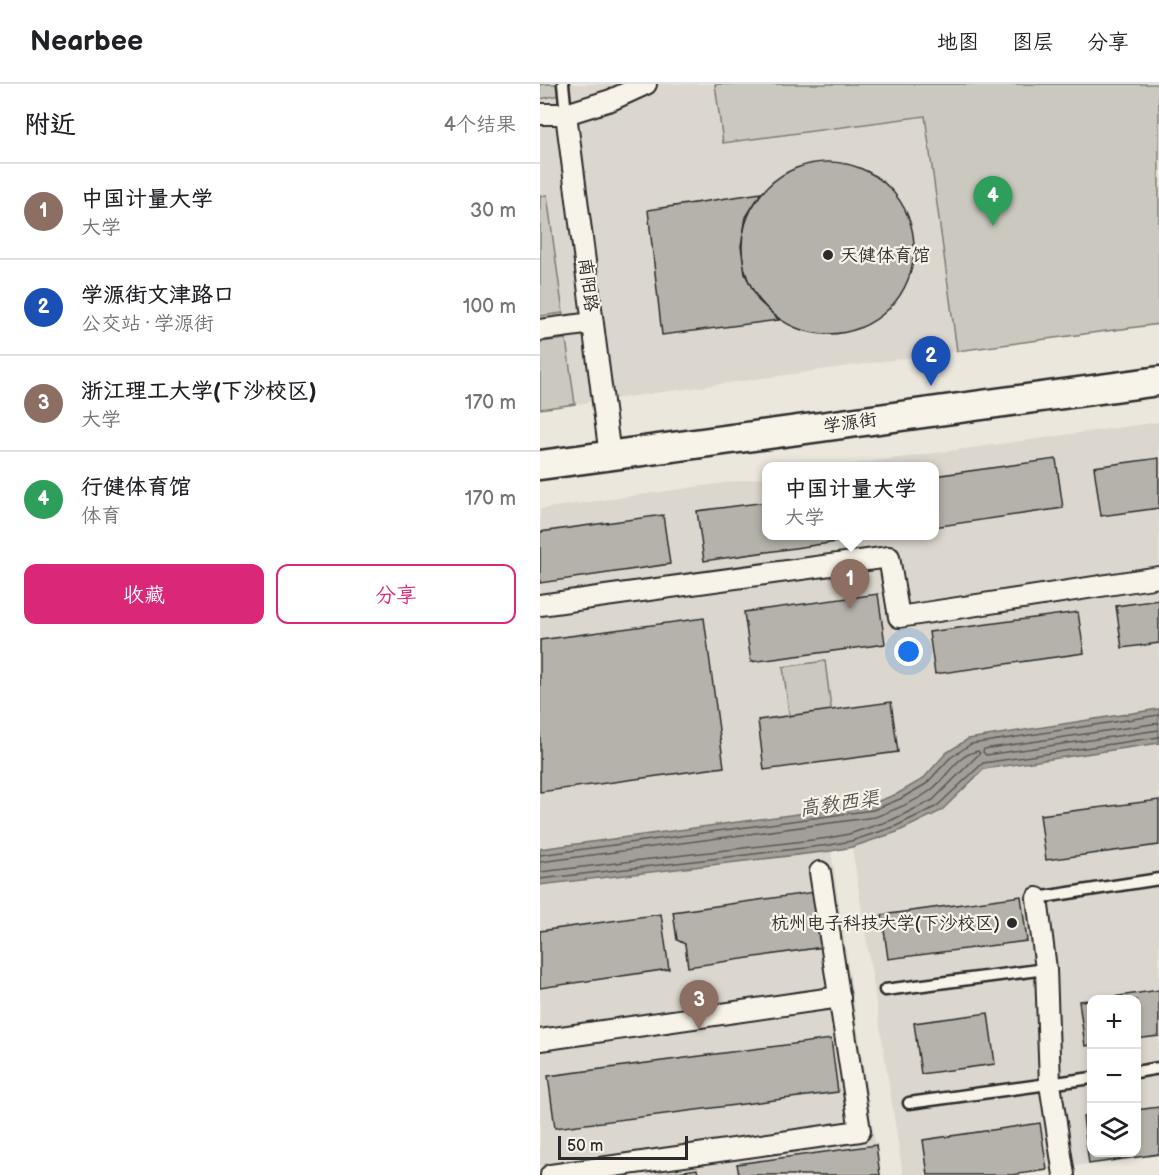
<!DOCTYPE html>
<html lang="zh">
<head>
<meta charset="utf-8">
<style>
  :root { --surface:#fff; --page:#f2f2f2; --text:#202124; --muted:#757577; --line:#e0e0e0; --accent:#db2777 }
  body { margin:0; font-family:"Balsamiq Sans","LXGW WenKai TC",sans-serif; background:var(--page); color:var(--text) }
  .controls { position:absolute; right:18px; bottom:18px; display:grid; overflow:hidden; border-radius:12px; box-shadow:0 3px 9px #0003 }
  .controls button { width:54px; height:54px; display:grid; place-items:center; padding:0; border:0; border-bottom:2px solid var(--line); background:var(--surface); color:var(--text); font:30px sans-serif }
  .scale { position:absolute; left:18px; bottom:15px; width:130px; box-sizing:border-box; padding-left:6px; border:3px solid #2b2b2b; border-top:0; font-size:16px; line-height:21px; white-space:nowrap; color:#2b2b2b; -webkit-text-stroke:4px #f7f3e8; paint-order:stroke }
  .you { position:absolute; left:369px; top:568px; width:21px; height:21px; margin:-15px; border:4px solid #fff; border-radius:50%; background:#1a73e8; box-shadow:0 0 0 9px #1a73e833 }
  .badge { display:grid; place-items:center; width:39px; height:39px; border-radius:50%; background:var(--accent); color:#fff; font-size:20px; font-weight:700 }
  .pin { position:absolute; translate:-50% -50px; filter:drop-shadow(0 2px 3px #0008) }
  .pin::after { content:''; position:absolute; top:32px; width:21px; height:18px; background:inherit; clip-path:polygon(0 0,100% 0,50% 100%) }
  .popup { position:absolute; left:222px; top:378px; width:177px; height:78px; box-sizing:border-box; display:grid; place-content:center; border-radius:12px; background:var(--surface); filter:drop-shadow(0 2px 4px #0005); font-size:20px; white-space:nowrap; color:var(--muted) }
  .popup b { font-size:22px; color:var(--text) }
  .popup::after { content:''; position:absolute; left:50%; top:100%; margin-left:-12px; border:12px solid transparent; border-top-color:var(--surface) }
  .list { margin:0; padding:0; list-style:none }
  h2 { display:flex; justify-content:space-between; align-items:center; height:78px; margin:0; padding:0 24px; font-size:26px }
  h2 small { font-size:20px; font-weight:400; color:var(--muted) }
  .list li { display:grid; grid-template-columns:39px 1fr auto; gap:18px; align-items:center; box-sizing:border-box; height:96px; padding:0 24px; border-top:2px solid var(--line) }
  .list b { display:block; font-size:22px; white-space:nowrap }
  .list p { margin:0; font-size:20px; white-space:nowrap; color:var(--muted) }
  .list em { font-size:20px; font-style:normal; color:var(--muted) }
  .actions { display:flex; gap:12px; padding:18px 24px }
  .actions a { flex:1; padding:14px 0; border:2px solid var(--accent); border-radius:12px; text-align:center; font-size:21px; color:var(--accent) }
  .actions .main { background:var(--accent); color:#fff }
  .icon { flex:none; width:33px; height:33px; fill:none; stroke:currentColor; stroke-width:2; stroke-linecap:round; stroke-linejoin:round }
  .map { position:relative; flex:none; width:619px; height:1091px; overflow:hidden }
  header { display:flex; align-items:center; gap:36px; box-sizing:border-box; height:84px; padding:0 30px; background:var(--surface); border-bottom:2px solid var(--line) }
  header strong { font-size:28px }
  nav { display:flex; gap:33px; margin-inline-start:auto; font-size:21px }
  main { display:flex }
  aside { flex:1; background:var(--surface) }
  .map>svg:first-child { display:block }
</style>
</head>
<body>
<header>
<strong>Nearbee</strong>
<nav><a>地图</a><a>图层</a><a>分享</a></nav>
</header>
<main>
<aside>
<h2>附近<small>4个结果</small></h2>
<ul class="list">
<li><span class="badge" style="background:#8d6e63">1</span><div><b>中国计量大学</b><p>大学</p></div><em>30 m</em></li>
<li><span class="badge" style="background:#1a4fb4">2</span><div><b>学源街文津路口</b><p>公交站 · 学源街</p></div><em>100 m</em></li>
<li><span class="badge" style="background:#8d6e63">3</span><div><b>浙江理工大学(下沙校区)</b><p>大学</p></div><em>170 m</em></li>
<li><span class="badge" style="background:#2e9e5b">4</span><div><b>行健体育馆</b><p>体育</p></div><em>170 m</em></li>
</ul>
<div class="actions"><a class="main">收藏</a><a>分享</a></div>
</aside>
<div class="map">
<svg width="619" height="1091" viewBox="0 0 619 1091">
  <rect width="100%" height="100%" fill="#ebe7dd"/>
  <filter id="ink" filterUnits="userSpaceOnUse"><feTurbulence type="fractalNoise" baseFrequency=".0167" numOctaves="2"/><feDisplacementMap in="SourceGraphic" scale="12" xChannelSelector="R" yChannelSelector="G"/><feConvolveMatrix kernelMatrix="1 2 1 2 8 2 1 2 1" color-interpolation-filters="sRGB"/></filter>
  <g filter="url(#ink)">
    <!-- built -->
    <g fill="#dbd7ce" fill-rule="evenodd">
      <path d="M0,0H619V239L0,325Z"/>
      <path d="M619,338V625L428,655L406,669L383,695L357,710L331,720L0,765V425L226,393V452H394V382H301Z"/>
      <path d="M619,659V1070L471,1091H363L312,763L357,748L401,727L444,685ZM552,916H596V1068H552Z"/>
      <path d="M291,767L340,1091H0V801Z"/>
    </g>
    <!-- green -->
    <g fill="#cbc8bf" stroke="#7b7a75" stroke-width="1.5">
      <path d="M0,0H23L24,10L0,15Z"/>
      <path d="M175,0H619V240L417,267L385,32L183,59Z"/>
      <path d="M7,111L23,229L0,232V112Z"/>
      <path d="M26,255L35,320L0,325V258Z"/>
      <path d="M285,577L296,663L254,668L243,583Z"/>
    </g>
    <!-- water -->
    <path fill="#a29f98" stroke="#72716c" stroke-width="1.5" d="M619,625V659L444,685L401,727L357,748L312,763L291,767L0,801V765L331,720L357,710L383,695L406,669L428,655Z"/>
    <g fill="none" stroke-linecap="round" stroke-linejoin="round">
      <!-- shore -->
      <g stroke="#5b5957" stroke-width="1.5">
        <path d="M619,639L450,664L444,665L443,668L446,671L619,646"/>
        <path d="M0,771L333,726L360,715L386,700L410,674L431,660L619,631"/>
        <path d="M0,778L335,733C354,726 375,718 391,706C407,694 416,671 438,667L440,669L393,716L352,736L309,750L289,754L0,788"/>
        <path d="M0,795L290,761L311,757L354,743L397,722L443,679L619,653"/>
      </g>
    </g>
    <!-- building -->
    <g fill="#b5b2ab" stroke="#2b2b2b" stroke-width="1.5">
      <circle cx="288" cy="164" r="86"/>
      <path d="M221,109L206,133L201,162L205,190L218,216L239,236L122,251L108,126Z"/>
      <path d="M619,374V424L561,432L554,383Z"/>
      <path d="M516,375L523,424L394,443V392Z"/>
      <path d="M226,418V452H324V454L164,477L157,427Z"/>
      <path d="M123,431L130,480L0,499V448Z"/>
      <path d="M338,510L345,560L211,578L204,528Z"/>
      <path d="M619,516V559L582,564L576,522Z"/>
      <path d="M538,528L544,569L395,590L389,548Z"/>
      <path d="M164,534L184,683L0,708V556Z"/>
      <path d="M351,618L358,668L224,686L218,636Z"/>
      <path d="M619,716V761L506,776L500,731Z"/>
      <path d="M275,808L283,863L148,883L145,860L137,856L133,828Z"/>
      <path d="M481,812L487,857L348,875L342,831Z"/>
      <path d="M121,830L129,885L0,904V847Z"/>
      <path d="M619,906V952L596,955V916H552Z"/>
      <path d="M552,916V961L545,962L539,917Z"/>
      <path d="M448,929L455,980L381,990L374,939Z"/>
      <path d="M291,955L298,1008L15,1044L8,992Z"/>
      <path d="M619,1023V1070L549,1080L543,1033L552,1032V1068H596V1026Z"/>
      <path d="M500,1039L507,1086L471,1091H388L383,1056Z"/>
      <path d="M336,1061L340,1091H199L197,1080Z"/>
      <path d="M157,1085L158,1091H117Z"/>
    </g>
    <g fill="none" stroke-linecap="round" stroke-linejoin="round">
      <defs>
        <g id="lane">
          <path d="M23,0L26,30"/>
          <path d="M497,814L619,795"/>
          <path d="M345,906L506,885"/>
          <path d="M596,988L619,984"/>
          <path d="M369,1019L552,994"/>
        </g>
        <g id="street">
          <path d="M0,30H26L71,16L106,0"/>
          <path d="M26,30L70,372"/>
          <path d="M0,246L52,239"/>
          <path d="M0,521L349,473L359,533L619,493"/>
          <path d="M497,814L506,885L510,1000L524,1091"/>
          <path d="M0,956L300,913"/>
          <path d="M11,1091L320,1047L280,788"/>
        </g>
        <path id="secondary" d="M0,381L619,297"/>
      </defs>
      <!-- lane casing -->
      <use href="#lane" stroke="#2b2b2b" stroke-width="15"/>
      <!-- street casing -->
      <use href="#street" stroke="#2b2b2b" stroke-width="24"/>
      <!-- secondary casing -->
      <use href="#secondary" stroke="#2b2b2b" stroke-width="33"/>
      <!-- lane -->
      <use href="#lane" stroke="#f7f3e8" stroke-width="10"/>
      <!-- street -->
      <use href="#street" stroke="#f7f3e8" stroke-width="20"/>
      <!-- secondary -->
      <use href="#secondary" stroke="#f7f3e8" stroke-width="28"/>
    </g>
  </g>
  <!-- markers -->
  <g fill="#2b2b2b" stroke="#f7f3e8" stroke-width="2">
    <circle cx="288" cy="171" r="6"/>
    <circle cx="472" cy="839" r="6"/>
  </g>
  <g text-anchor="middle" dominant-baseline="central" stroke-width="4.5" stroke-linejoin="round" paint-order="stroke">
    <!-- poi labels -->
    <g font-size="18" fill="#2b2b2b" stroke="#f7f3e8" text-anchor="start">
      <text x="300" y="171">天健体育馆</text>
      <text x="460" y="839" text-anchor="end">杭州电子科技大学(下沙校区)</text>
    </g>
    <!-- street labels -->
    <g font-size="18" fill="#2b2b2b" stroke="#f7f3e8">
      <text transform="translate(48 201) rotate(83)">南阳路</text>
      <text transform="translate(310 339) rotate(-8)">学源街</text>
    </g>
    <!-- water labels -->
    <g font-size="20" font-style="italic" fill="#555451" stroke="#f7f3e8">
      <text transform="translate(299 720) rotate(-8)">高教西渠</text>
    </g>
  </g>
</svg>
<div class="controls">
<button>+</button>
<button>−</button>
<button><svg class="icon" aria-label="layers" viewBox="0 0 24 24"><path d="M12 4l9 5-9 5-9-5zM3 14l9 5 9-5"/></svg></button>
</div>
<div class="scale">50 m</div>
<div class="you"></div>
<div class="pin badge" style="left:310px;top:525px;background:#8d6e63">1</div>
<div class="popup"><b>中国计量大学</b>大学</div>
<div class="pin badge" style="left:391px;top:302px;background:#1a4fb4">2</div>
<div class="pin badge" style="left:159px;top:946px;background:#8d6e63">3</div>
<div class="pin badge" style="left:453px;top:142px;background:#2e9e5b">4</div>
</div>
</main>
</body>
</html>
